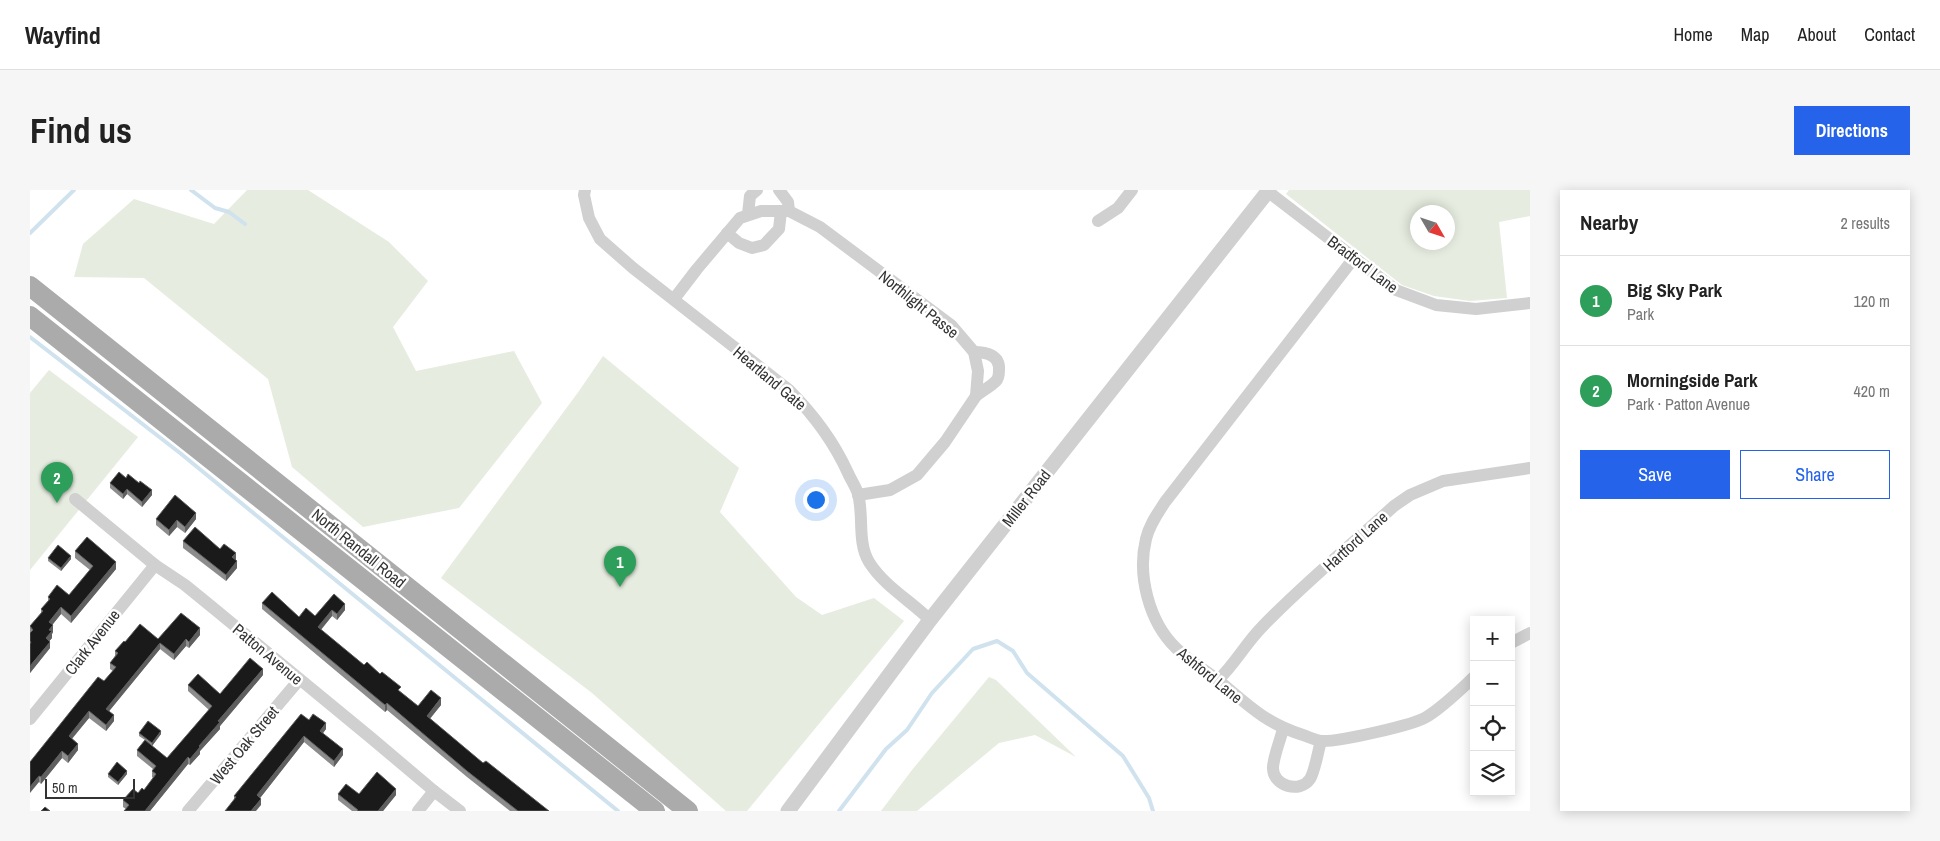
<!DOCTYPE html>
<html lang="en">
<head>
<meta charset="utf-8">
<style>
  :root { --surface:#fff; --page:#f6f6f6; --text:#222; --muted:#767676; --line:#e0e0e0; --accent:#2563eb }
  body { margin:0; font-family:"Archivo Narrow",sans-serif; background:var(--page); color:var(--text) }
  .controls { position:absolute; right:15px; bottom:15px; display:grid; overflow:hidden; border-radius:0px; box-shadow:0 2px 12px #0003 }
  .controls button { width:45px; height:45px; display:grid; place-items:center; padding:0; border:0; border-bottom:1px solid var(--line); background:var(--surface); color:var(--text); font:25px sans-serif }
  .compass { position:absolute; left:1380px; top:15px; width:45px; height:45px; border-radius:50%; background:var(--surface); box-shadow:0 2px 12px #0003; rotate:129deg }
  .scale { position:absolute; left:15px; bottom:12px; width:90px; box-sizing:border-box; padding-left:5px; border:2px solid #333; border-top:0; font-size:14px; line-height:18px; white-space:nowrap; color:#333; -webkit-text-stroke:4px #fff; paint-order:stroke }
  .you { position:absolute; left:785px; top:309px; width:18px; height:18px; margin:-12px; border:4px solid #fff; border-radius:50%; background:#1a73e8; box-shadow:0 0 0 8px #1a73e833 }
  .badge { display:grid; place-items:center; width:32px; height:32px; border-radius:50%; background:var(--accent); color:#fff; font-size:16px; font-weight:700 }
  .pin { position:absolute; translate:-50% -41px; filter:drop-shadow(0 1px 2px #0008) }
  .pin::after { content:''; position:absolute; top:26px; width:18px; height:15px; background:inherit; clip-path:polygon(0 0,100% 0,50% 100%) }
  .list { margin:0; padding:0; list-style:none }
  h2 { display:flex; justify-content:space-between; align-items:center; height:65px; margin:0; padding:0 20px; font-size:21px }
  h2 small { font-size:16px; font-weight:400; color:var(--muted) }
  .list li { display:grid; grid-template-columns:32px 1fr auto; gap:15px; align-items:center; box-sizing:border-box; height:90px; padding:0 20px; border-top:1px solid var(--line) }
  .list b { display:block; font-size:19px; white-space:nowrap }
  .list p { margin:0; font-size:16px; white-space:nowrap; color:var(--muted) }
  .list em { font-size:16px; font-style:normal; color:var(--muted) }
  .actions { display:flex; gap:10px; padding:15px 20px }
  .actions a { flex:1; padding:11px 0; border:1px solid var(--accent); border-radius:0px; text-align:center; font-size:18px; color:var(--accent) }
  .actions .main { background:var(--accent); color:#fff }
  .icon { flex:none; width:28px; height:28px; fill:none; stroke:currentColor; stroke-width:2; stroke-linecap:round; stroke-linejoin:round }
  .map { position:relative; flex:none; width:1500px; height:621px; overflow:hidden; border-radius:0px }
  header { display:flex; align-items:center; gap:30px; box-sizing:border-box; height:70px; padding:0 25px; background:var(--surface); border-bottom:1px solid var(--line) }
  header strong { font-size:24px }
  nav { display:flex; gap:28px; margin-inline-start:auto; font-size:18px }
  .intro { display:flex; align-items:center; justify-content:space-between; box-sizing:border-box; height:120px; padding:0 30px }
  h1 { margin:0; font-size:35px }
  .button { padding:12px 22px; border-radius:0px; background:var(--accent); color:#fff; font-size:18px; font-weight:700 }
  main { display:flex; gap:30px; padding:0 30px }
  aside { flex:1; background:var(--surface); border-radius:0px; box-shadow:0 2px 12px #0003 }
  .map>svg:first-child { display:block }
</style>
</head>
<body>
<header>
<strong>Wayfind</strong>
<nav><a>Home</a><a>Map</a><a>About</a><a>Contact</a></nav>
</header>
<div class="intro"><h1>Find us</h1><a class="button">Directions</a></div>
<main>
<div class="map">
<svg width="1500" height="621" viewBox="0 0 1500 621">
  <rect width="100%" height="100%" fill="#fff"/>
  <!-- green -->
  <g fill="#e6ecdf" fill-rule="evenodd">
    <path d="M217,0H278L359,52L398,91L363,137L386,181L484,161L512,213L429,318L333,337L262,277L238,189L114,88L44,87L53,54L104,9L184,34Z"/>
    <path d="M1259,0H1500V26L1469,32L1477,108L1440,111L1404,106L1372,95L1256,4ZM1418,22V52H1388V22Z"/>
    <path d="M573,166L709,278L690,322L766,407L792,425L844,408L874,431L717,621H696L562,503L411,388L549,201Z"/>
    <path d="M19,180L108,247L0,380V203Z"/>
    <path d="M959,487L966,490L1046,567L1005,545L969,553L887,621H851L882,580Z"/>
  </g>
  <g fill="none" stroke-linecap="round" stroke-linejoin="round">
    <!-- stream -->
    <g stroke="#cfe2ee" stroke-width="4">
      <path d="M161,0L185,18L199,22L215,34"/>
      <path d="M0,43L44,0"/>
      <path d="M0,147L150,263L588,621"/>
      <path d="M809,621L856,559L877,540L902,503L943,459L967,451L983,461L997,483L1093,566L1119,608L1123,621"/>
    </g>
    <!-- minor -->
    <g stroke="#d0d0d0" stroke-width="12">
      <path d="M555,0L554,5L559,28L570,49L603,78L759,200C784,225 803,250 818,283C821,290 826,297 828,304C834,326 827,352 839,372C854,396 881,411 900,430"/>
      <path d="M749,0L758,12L759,21L790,37L921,135L944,162L948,181L946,206L915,252L887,285L860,300L828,305"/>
      <path d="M1236,0L1366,100L1406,115L1446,119L1500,113"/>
      <path d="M718,24L720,6L727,0"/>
      <path d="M1068,31L1088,18L1102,0"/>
      <path d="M697,43L709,53L722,58L734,55L749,39L751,21"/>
      <path d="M1324,68L1135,312C1128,323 1119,335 1116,349C1107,385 1119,432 1146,458C1160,472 1179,482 1194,495C1221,518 1238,534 1273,545C1279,547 1285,550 1291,551C1307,552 1386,535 1398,526C1415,515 1429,501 1444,487"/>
      <path d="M644,109L667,79L710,28L731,21H759"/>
      <path d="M944,162C956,162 970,165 969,180C969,184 969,188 966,191C960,197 952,201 946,206"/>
      <path d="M45,309L125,375L155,395L182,417L340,547L404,601L430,621"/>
      <path d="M1481,453L1500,443"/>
      <path d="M1188,490C1205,474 1216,453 1232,437C1273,394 1320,356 1364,316L1380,305L1413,291L1500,278"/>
      <path d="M0,529L125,375"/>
      <path d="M1253,539C1250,551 1244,565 1243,577C1242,596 1270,604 1280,589C1285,581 1288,561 1291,551"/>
      <path d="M158,621L269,490"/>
      <path d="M388,621L404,601"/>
    </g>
    <!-- tertiary -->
    <path stroke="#d0d0d0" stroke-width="15" d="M758,621L900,430L1239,0"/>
    <!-- primary -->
    <g stroke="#ababab" stroke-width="20">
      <path d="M0,96L658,621"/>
      <path d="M0,126L625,621"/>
    </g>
  </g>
  <!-- wall -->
  <g fill="#8c8c8c">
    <path d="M96,288L122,305L112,317L97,304L93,309L80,298V293Z"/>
    <path d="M126,329H166L155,343L147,337L139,346L126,335Z"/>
    <path d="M153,351L190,359L206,370L207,378L196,391L153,358Z"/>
    <path d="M45,361L86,379L41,433L31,424L22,435L23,442L22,444V448L19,451L20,458L0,483V436L11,423V419L18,411V407L39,405L60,380L45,368Z"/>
    <path d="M18,368L41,369L31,381L18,371Z"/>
    <path d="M304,404L315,420L307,430L302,426L291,440L334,475L371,502L388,516L411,515L400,529L453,573L519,621H480L437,587L357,520L355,522L232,419V413L269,427L285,426Z"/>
    <path d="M170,445L159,458L156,456L144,470L130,459L79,521L84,531L76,541L59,528L42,549L48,560L38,573L32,568L11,594L9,592L0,572L83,481L80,479V473L85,466V461L95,452L128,449Z"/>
    <path d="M233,485L190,536V539L170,561V564L160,575L158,574L120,621H94L96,619L93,617V610L114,600L123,588L122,587V581L123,579L107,566V560L115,550L109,546V543L131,544L122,556L137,568L179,520L158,501V495L190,504Z"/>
    <path d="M279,530L296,539L293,543L313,565L304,577L274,552L230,608L231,615L204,610V606Z"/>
    <path d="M78,584H97L88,595L78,587Z"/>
    <path d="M308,604H329L366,605L353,621H322L308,610Z"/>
  </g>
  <!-- shaded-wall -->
  <g fill="#5f5f5f">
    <path d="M97,299V304L93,309V304Z"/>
    <path d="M122,300V305L112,317V312Z"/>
    <path d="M166,323V329L155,343V337Z"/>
    <path d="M147,330V337L139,346V340Z"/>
    <path d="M206,363V370L202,374V367Z"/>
    <path d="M41,366V369L31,381V378Z"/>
    <path d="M207,371V378L196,391V385Z"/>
    <path d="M86,372V379L41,433V426Z"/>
    <path d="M315,414V420L307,430V424Z"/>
    <path d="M31,417V424L19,439V432Z"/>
    <path d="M302,420V426L288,443V437Z"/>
    <path d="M23,435V442L22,444V448L16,455V448L19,440Z"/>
    <path d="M170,438V445L159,458V452Z"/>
    <path d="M156,449V456L144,470V464Z"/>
    <path d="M20,452V458L0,483V476Z"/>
    <path d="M130,453V459L76,525V519Z"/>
    <path d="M233,479V485L190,536V539L170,561V564L160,575V569L169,556L188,531Z"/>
    <path d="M411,508V515L397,532V526Z"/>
    <path d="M357,513V520L355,522V515Z"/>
    <path d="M59,521V528L39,552V546Z"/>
    <path d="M84,525V531L76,541V535Z"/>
    <path d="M296,533V539L290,547V541Z"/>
    <path d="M131,541V544L122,556V553Z"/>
    <path d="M274,546V552L227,612V605Z"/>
    <path d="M48,554V560L38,573V566Z"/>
    <path d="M313,559V565L304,577V571Z"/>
    <path d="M32,561V568L11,594V587Z"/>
    <path d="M158,567V574L120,621H115Z"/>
    <path d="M97,581V584L88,595V592Z"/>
    <path d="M9,586V592L0,603V597Z"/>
    <path d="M366,599V605L353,621H348Z"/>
    <path d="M231,609V615L226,621H221Z"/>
  </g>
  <!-- building -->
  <g fill="#1a1a1a" stroke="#5f5f5f">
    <path d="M89,282L96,288L98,284L109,293L110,291L122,300L112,312L97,299L93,304L80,293Z"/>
    <path d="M145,305L166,323L155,337L147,330L139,340L126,329Z"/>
    <path d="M165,337L190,359L194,354L206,363L202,367L207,371L196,385L153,351Z"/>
    <path d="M57,347L86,372L41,426L31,417L19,432L23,435L19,440L22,441L16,448L20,452L0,476V454L1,452L0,451V443L3,440L0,436L13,421L11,419L20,409L18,407L27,395L39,405L63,376L45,361Z"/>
    <path d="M28,355L41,366L31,378L18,368Z"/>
    <path d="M242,402L269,427L276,418L285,426L304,404L315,414L307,424L302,420L288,437L334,475L337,472L350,484L352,482L371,497L368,500L388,516L401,500L411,508L397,526L453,573L456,571L519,621H488L437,581L357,513L355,515L232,413Z"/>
    <path d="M151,423L170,438L159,452L156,449L144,464L130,453L76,519L84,525L76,535L59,521L39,546L48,554L38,566L32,561L11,587L9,586L0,597V572L68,487L74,491L86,477L80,473L88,463L85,461L94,451L95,452L110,434L128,449Z"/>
    <path d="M220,468L233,479L188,531L190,532L169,556L170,557L160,569L158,567L115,621H94L99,615L93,610L103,599L108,603L112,598L114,600L126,584L122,581L126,576L107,560L115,550L137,568L182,516L158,495L168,484L190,504Z"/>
    <path d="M271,524L279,530L283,524L296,533L290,541L313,559L304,571L274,546L227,605L231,609L221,621H195L206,607L204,606Z"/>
    <path d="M118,531L131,541L122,553L109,543Z"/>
    <path d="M87,572L97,581L88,592L78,584Z"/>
    <path d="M347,582L366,599L348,621H327L328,620L308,604L316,594L329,604Z"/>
    <path d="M15,617L20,621H11Z"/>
  </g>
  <g text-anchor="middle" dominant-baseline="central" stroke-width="5" stroke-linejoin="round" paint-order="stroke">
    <!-- street labels -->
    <g font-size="16" fill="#333" stroke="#fff">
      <text transform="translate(1333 74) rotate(37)">Bradford Lane</text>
      <text transform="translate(889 114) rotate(39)">Northlight Passe</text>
      <text transform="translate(740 188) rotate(40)">Heartland Gate</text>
      <text transform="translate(996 308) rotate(-52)">Miller Road</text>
      <text transform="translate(1325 351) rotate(-42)">Hartford Lane</text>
      <text transform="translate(329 358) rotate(39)">North Randall Road</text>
      <text transform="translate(62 452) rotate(-52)">Clark Avenue</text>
      <text transform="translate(238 464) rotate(40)">Patton Avenue</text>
      <text transform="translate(1180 485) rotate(39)">Ashford Lane</text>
      <text transform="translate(214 555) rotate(-50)">West Oak Street</text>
    </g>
  </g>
</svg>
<div class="controls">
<button>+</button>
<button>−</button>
<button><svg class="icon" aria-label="locate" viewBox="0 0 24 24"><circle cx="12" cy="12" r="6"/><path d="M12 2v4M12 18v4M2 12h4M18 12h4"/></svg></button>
<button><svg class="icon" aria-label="layers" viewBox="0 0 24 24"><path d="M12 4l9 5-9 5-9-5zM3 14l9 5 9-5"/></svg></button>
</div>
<svg class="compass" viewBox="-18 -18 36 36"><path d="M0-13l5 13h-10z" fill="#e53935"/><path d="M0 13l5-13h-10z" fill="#767676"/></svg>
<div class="scale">50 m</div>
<div class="you"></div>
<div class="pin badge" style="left:590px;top:397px;background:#2e9e5b">1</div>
<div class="pin badge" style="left:27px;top:313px;background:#2e9e5b">2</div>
</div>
<aside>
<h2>Nearby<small>2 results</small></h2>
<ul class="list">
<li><span class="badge" style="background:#2e9e5b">1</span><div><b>Big Sky Park</b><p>Park</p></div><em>120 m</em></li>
<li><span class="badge" style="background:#2e9e5b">2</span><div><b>Morningside Park</b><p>Park · Patton Avenue</p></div><em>420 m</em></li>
</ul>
<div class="actions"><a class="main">Save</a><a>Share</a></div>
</aside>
</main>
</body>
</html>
